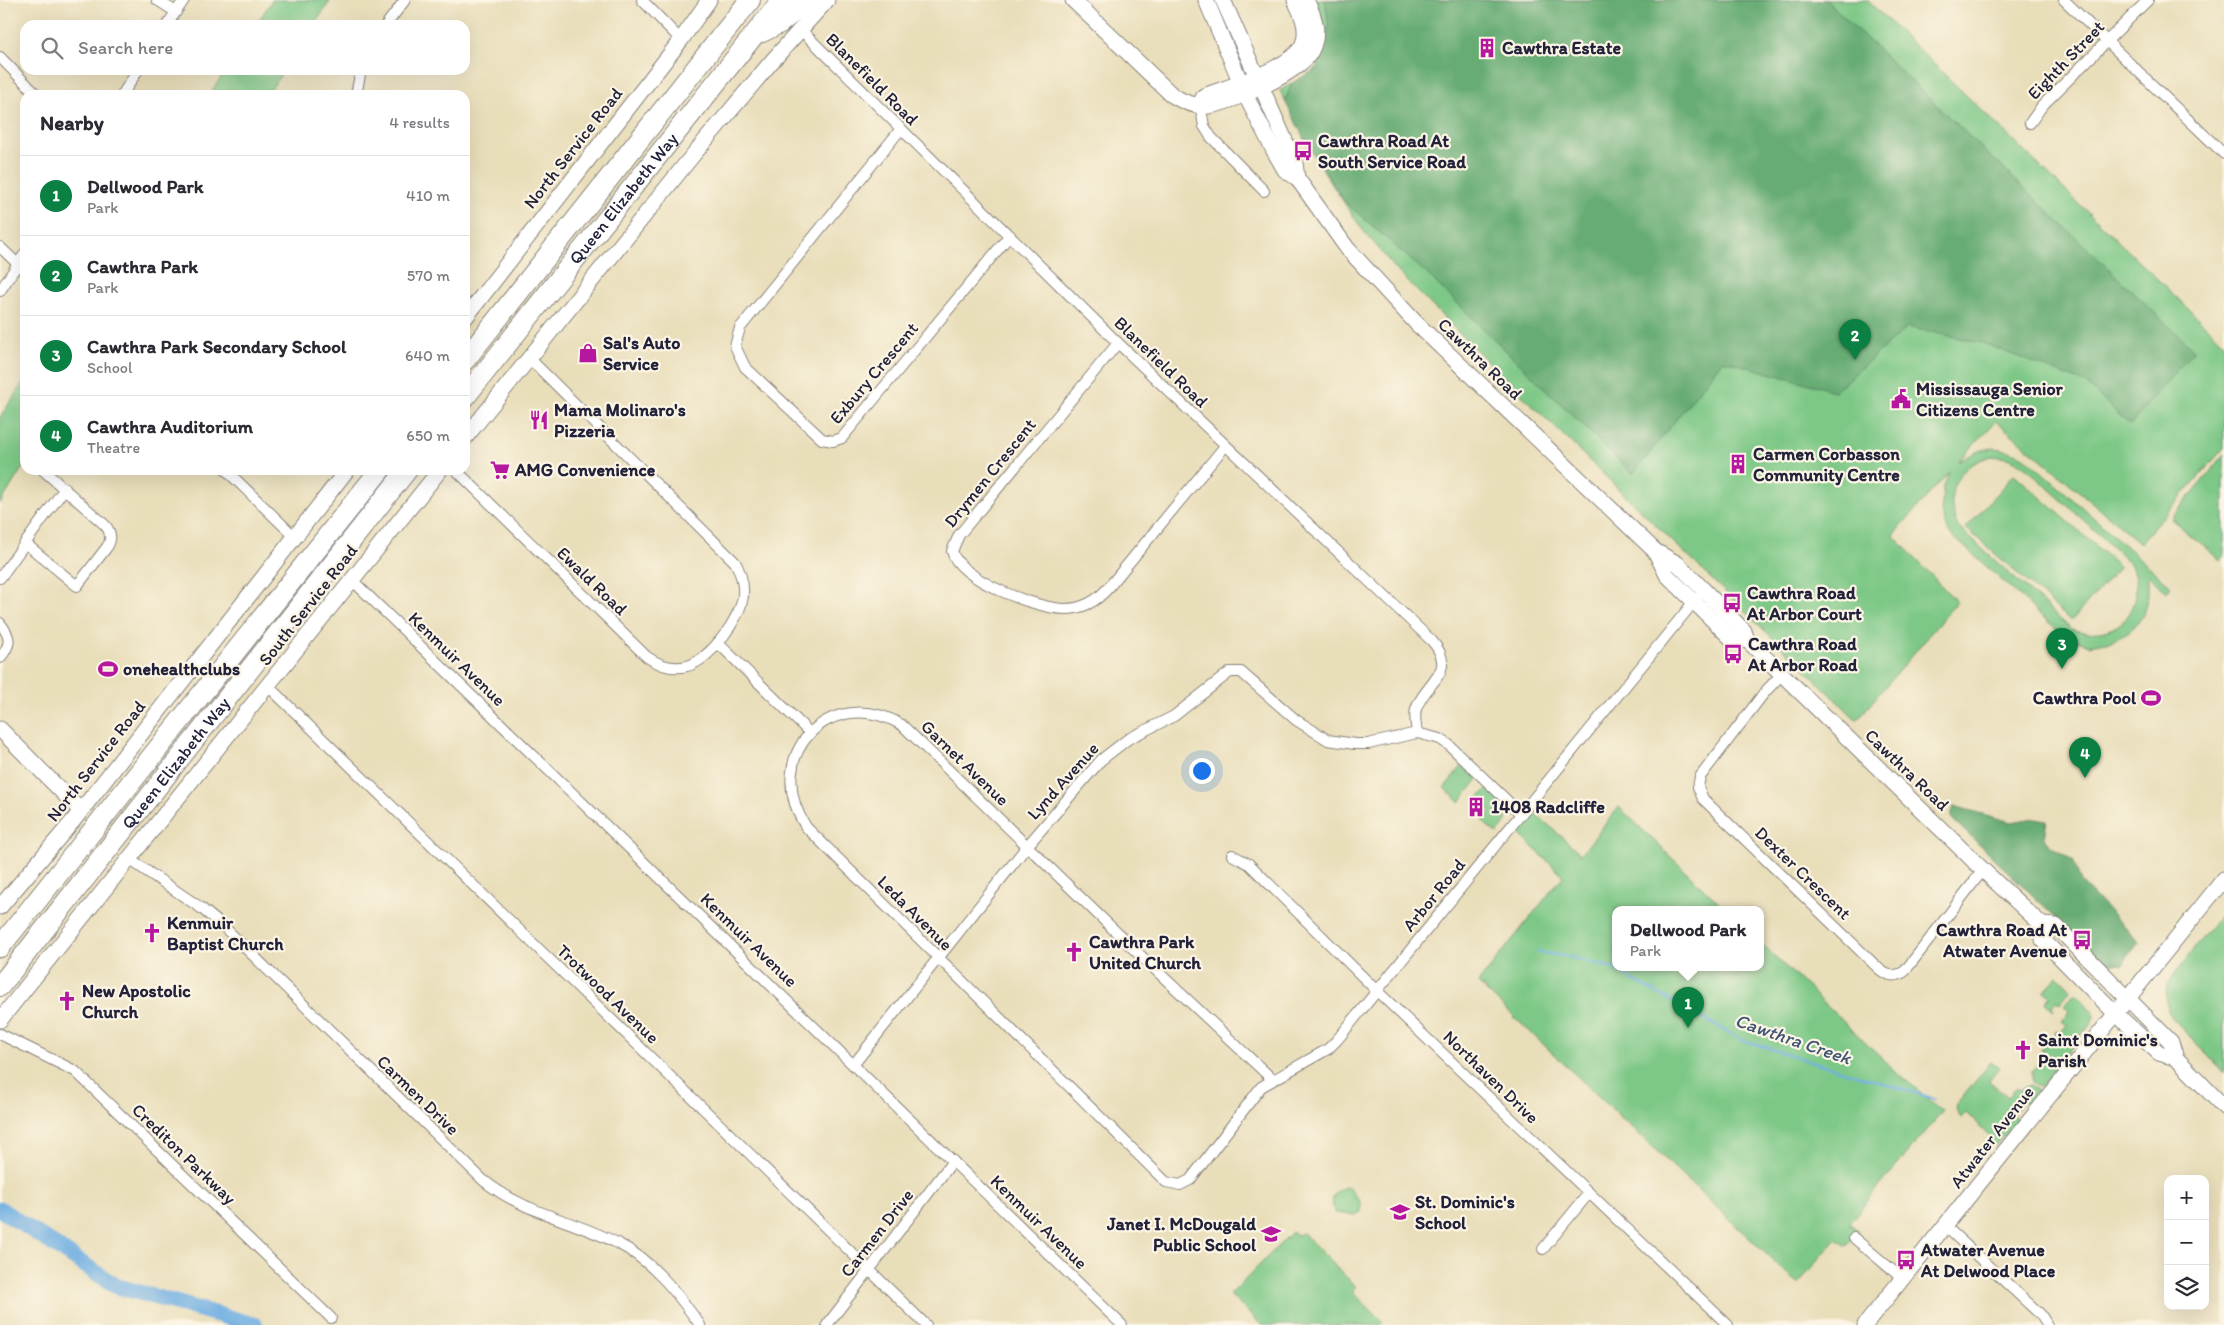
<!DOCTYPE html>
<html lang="en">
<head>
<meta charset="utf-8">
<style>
  :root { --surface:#fff; --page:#f2f2f3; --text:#2b2b33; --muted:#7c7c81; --line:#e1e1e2; --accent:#0b8043 }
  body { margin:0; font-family:Itim,sans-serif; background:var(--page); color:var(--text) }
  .controls { position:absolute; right:15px; bottom:15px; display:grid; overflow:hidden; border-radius:10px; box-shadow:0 5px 20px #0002 }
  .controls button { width:45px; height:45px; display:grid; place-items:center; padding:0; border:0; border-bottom:1px solid var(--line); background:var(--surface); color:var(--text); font:25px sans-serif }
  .you { position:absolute; left:1201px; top:770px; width:18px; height:18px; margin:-12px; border:4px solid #fff; border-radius:50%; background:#1a73e8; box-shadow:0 0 0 8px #1a73e833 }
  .badge { display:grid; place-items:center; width:32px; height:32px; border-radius:50%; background:var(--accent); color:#fff; font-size:16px; font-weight:700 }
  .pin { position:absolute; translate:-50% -41px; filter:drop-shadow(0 1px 2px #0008) }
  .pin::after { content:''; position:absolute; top:26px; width:18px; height:15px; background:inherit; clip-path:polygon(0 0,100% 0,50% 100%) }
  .popup { position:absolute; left:1612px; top:906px; width:152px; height:65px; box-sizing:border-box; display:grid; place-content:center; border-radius:10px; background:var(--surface); filter:drop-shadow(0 1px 4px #0005); font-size:16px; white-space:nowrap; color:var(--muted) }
  .popup b { font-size:19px; color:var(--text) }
  .popup::after { content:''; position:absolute; left:50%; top:100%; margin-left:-10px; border:10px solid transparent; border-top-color:var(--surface) }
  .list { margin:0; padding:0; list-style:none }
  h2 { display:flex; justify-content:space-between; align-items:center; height:65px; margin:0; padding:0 20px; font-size:21px }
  h2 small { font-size:16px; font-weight:400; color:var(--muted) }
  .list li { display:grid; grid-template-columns:32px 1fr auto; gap:15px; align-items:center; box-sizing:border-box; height:80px; padding:0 20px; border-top:1px solid var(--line) }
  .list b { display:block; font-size:19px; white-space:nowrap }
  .list p { margin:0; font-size:16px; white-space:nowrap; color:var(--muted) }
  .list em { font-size:16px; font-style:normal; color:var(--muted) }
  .icon { flex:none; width:28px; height:28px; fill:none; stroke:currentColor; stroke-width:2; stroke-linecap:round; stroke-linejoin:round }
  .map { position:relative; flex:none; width:2224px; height:1325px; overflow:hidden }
  .search { position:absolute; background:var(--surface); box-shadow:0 5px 20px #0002; left:20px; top:20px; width:450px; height:55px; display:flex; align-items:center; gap:12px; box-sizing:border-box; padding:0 18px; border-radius:15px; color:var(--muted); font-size:19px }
  .panel { position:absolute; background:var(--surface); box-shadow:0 5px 20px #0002; left:20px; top:90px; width:450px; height:385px; border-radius:15px }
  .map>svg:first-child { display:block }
</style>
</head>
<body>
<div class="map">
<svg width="2224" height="1325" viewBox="0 0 2224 1325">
  <rect width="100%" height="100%" fill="#fcf5e5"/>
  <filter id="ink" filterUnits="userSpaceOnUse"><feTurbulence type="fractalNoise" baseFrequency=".02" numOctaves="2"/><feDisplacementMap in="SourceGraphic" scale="10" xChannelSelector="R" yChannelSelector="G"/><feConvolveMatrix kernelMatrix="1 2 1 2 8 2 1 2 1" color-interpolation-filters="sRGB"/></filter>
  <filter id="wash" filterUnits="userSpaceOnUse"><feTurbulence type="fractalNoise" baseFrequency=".0096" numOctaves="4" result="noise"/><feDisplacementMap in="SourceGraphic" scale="20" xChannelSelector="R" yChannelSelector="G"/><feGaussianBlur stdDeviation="1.12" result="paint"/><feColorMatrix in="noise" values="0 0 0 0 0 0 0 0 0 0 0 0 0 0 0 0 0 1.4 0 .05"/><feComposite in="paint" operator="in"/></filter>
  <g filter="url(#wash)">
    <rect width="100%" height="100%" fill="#e9deba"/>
    <!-- green -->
    <g fill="#7dc886" stroke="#507560" fill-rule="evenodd">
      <path d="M272,0H331L314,25H256Z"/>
      <path d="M1316,0H1867L2224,343V448L2140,543L1996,421L1958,462C1985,446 1995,443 2026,458L2171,586L2166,592L2148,575V596L2143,615L2130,632L2112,641L2089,645L2064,636L1949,533L1941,511L1943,488L1949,472L1893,535L1957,602L1857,720L1502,376L1400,274L1362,229L1330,182L1280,91C1289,84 1302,80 1310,73C1331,55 1325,22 1316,0ZM1992,456L2007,458L2022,464L2130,563C2150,608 2118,644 2071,629L1958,527C1943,492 1955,466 1992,456Z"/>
      <path d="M226,70H284L267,95H209Z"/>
      <path d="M25,380V464L0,504V417Z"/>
      <path d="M2224,455V557L2221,560L2171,519Z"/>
      <path d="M2014,474L2120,567L2071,621L1966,528Z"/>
      <path d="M1464,764L1478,779L1460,802L1444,788Z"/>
      <path d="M1488,788L1507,808L1506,822L1497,834L1483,822L1491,811L1478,799Z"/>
      <path d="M1619,807L1725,909H1616V967H1760L1761,943L1897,1073L1943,1111L1849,1223L1859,1231L1847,1246L1836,1239L1798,1284L1478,983L1563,876L1519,834L1535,813L1581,854Z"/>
      <path d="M2224,910V1073L2167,1012L2166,985Z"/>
      <path d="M2058,976L2071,989L2060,1003L2056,1001L2052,1006L2054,1010L2045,1003L2050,996L2044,991Z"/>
      <path d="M2075,992L2095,1014L2092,1021L2041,1088L2032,1082V1072L2046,1054L2041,1049L2056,1031L2060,1033L2067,1025L2062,1021L2069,1011L2064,1006Z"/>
      <path d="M1991,1062L1999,1068L1989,1081L2008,1097L2016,1088L2019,1090L2030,1085L2035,1088L2038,1094L2029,1105L2023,1101L2012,1113L2017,1119L1995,1146L1988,1144L1992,1138L1966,1113L1961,1118L1956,1109L1957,1104Z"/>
      <path d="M1345,1187H1349L1361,1204V1212L1355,1215L1335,1213C1330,1200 1332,1192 1345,1187Z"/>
      <path d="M1292,1232L1296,1235L1303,1233L1356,1287L1353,1292L1383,1322L1380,1325H1261L1230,1295Z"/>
    </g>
    <!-- forest -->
    <g fill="#66ac73" stroke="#446757">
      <path d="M1325,0H1826L2194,350L2130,425L2085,383L1983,343L1907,327L1835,391L1723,360L1633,474L1425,272L1346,203L1308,146L1285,101L1292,83L1318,68L1329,27Z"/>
      <path d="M1954,806L2011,822L2035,818L2047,820L2044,838L2052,847L2073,860L2081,882L2139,942L2123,964L2102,961L1951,818Z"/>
    </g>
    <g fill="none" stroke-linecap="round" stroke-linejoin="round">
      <!-- stream -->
      <path stroke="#6fafe2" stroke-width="2.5" d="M1537,952L1570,957L1610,967L1742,1040L1935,1099"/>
      <!-- river -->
      <path stroke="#6fafe2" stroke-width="16" d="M0,1209L116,1286L255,1325"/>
    </g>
  </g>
  <g filter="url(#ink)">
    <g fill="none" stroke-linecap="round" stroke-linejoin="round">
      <defs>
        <g id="street">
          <path d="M157,0L176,12"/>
          <path d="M642,0L681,40"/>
          <path d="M2064,0L2224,154"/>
          <path d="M167,25L184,0"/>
          <path d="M386,25L405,0"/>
          <path d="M800,29L1118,343L1432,641C1459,672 1425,682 1416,709C1414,716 1416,726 1417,733"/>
          <path d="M0,57L37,95"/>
          <path d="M122,95L138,70"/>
          <path d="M356,95L361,70"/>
          <path d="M1200,104L1204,126L1211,137L1264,191"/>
          <path d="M2030,123L2042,106L2148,0"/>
          <path d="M900,130L740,328L735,346L745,367L822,439L833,441L842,438L1010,235"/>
          <path d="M0,247L25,271"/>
          <path d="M0,291L25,253"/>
          <path d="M1118,343L959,535L952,551C959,580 1038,609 1065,609C1083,609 1098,600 1109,587L1225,446"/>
          <path d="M226,470L296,538"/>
          <path d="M456,470L647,657C659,665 672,670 687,666C709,661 742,617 743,595C744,583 741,573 735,562L529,358"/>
          <path d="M25,543L77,586L107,547C112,540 111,532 105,525L43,470"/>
          <path d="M0,578L65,488"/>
          <path d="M351,579L1122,1325"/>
          <path d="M0,623C11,637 12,644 0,658"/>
          <path d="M718,643L809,732"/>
          <path d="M1782,674L1764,693L1700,777L1698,787L1703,799L1877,967C1885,975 1895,979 1905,971L1983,870"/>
          <path d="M268,686L926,1325"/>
          <path d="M1232,855L1249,864L1377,991L1728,1325"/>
          <path d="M129,859L201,908L224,927L483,1180C525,1214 571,1219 617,1243C652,1260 678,1294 700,1325"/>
          <path d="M0,1034L75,1071L331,1318"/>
          <path d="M854,1064L1028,845L1101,760L1128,739L1174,716L1230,672H1241L1296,720L1328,740L1355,744H1368L1417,733L1440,739L1449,745L1521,814"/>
          <path d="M1272,1079L1142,957L902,725C831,683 760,755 806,827L1166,1182L1180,1185L1190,1180L1261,1087L1328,1049L1337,1040L1697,598"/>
          <path d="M1945,1226L2041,1315L2047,1325"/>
          <path d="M1854,1238L1903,1279"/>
          <path d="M1543,1249L1589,1193"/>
          <path d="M827,1325L953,1161"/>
        </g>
        <g id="secondary">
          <path d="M1073,0L1172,95C1183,102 1196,107 1208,106C1232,103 1301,72 1311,51C1320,33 1315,17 1306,0"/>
          <path d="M1206,0L1248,100L1273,149L1285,170L1297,178L1347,248L1416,323L1655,551L1678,564L1744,631L1747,640L1983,870L2042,925L2056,926L2171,1042L2176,1058L2224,1107"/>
          <path d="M1223,0L1295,163L1297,178"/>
          <path d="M1200,104L1204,96C1229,86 1297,68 1304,41C1308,26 1301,13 1295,0"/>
          <path d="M465,318L681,40L709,0"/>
          <path d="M465,438L693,155L773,60L827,0"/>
          <path d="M1655,551L1667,575L1734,641L1747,640"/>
          <path d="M0,729L80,810"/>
          <path d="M0,907L73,821L347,470"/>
          <path d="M2042,925L2043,940L2115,1013L2159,1053L2176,1058"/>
          <path d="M0,1020L440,470"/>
          <path d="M1865,1325L2224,879"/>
        </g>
        <g id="highway">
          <path d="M762,32L780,23L808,0"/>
          <path d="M465,360L750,0"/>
          <path id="s1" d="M465,397L782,0"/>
          <path d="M0,947L380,470"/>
          <path id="s2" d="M0,986L407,470"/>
        </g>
      </defs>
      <!-- street casing -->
      <use href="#street" stroke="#86807a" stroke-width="12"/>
      <!-- secondary casing -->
      <use href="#secondary" stroke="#86807a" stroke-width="17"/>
      <!-- highway casing -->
      <use href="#highway" stroke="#86807a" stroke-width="22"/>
      <!-- street -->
      <use href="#street" stroke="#fff" stroke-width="10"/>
      <!-- secondary -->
      <use href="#secondary" stroke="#fff" stroke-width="15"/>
      <!-- highway -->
      <use href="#highway" stroke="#fff" stroke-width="20"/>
    </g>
  </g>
  <!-- icons -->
  <defs>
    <symbol id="building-bare" viewBox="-9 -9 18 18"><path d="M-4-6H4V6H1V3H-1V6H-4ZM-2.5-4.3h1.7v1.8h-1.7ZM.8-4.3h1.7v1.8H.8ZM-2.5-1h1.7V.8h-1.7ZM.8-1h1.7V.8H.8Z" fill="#b5179e" stroke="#fcf5e5" stroke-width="2.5" paint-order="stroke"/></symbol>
    <symbol id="bus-bare" viewBox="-9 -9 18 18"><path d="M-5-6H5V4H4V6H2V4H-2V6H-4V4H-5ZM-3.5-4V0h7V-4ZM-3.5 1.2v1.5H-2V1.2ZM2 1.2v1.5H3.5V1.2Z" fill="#b5179e" stroke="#fcf5e5" stroke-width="2.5" paint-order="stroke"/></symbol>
    <symbol id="shop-bare" viewBox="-9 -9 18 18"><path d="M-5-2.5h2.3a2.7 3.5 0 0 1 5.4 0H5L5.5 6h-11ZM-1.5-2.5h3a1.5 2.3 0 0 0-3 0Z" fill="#b5179e" stroke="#fcf5e5" stroke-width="2.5" paint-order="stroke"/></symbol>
    <symbol id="civic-bare" viewBox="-9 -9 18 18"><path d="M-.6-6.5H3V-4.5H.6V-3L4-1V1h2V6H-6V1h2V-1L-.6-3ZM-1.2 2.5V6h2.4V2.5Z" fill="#b5179e" stroke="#fcf5e5" stroke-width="2.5" paint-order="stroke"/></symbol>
    <symbol id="restaurant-bare" viewBox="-9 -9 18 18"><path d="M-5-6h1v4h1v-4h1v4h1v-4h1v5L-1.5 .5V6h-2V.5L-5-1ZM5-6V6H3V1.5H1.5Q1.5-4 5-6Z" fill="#b5179e" stroke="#fcf5e5" stroke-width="2.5" paint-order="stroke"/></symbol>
    <symbol id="supermarket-bare" viewBox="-9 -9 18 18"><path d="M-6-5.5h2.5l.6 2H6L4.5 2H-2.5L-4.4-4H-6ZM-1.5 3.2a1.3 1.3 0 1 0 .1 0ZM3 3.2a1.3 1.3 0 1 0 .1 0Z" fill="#b5179e" stroke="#fcf5e5" stroke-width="2.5" paint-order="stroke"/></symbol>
    <symbol id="stadium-bare" viewBox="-9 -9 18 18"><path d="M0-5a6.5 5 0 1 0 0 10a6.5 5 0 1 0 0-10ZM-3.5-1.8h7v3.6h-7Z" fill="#b5179e" stroke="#fcf5e5" stroke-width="2.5" paint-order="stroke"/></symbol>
    <symbol id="church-bare" viewBox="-9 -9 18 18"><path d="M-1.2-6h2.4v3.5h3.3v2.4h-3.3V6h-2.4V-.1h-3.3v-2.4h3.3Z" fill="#b5179e" stroke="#fcf5e5" stroke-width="2.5" paint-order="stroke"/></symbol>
    <symbol id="school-bare" viewBox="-9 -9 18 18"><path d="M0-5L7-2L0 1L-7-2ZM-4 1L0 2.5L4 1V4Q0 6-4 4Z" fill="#b5179e" stroke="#fcf5e5" stroke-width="2.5" paint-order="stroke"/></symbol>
  </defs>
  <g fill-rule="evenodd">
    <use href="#building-bare" x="1473" y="34" width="28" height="28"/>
    <use href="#bus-bare" x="1289" y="137" width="28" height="28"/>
    <use href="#shop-bare" x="574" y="339" width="28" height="28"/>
    <use href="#civic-bare" x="1887" y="385" width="28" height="28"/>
    <use href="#restaurant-bare" x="525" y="406" width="28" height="28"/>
    <use href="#building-bare" x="1724" y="450" width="28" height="28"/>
    <use href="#supermarket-bare" x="486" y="456" width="28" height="28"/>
    <use href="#bus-bare" x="1718" y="589" width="28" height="28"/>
    <use href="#bus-bare" x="1719" y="640" width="28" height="28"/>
    <use href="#stadium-bare" x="94" y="655" width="28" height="28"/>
    <use href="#stadium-bare" x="2137" y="684" width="28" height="28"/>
    <use href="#building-bare" x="1462" y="793" width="28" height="28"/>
    <use href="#church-bare" x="138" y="919" width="28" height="28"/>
    <use href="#bus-bare" x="2068" y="926" width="28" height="28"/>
    <use href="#church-bare" x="1060" y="938" width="28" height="28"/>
    <use href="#church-bare" x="53" y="987" width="28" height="28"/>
    <use href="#church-bare" x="2009" y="1036" width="28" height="28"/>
    <use href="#school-bare" x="1386" y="1198" width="28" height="28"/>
    <use href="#school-bare" x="1257" y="1220" width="28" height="28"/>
    <use href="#bus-bare" x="1892" y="1246" width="28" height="28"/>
  </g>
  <g text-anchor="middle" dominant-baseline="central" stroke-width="4.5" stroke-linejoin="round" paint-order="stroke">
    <!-- poi labels -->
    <g font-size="18" font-weight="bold" fill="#22223b" stroke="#fcf5e5" text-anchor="start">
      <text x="1502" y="48">Cawthra Estate</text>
      <text x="1318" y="141">Cawthra Road At<tspan x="1318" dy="21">South Service Road</tspan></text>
      <text x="603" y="343">Sal's Auto<tspan x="603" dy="21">Service</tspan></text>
      <text x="1916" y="389">Mississauga Senior<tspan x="1916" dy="21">Citizens Centre</tspan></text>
      <text x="554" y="410">Mama Molinaro's<tspan x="554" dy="21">Pizzeria</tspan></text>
      <text x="1753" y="454">Carmen Corbasson<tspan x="1753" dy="21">Community Centre</tspan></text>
      <text x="515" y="470">AMG Convenience</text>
      <text x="1747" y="593">Cawthra Road<tspan x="1747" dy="21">At Arbor Court</tspan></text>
      <text x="1748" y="644">Cawthra Road<tspan x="1748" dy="21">At Arbor Road</tspan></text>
      <text x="123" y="669">onehealthclubs</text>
      <text x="2136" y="698" text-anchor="end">Cawthra Pool</text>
      <text x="1491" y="807">1408 Radcliffe</text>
      <text x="167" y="923">Kenmuir<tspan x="167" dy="21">Baptist Church</tspan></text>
      <text x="2067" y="930" text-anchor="end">Cawthra Road At<tspan x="2067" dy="21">Atwater Avenue</tspan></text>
      <text x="1089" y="942">Cawthra Park<tspan x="1089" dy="21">United Church</tspan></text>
      <text x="82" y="991">New Apostolic<tspan x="82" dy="21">Church</tspan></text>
      <text x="2038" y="1040">Saint Dominic's<tspan x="2038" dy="21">Parish</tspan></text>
      <text x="1415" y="1202">St. Dominic's<tspan x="1415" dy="21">School</tspan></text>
      <text x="1256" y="1224" text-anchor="end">Janet I. McDougald<tspan x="1256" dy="21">Public School</tspan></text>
      <text x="1921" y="1250">Atwater Avenue<tspan x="1921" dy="21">At Delwood Place</tspan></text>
    </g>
    <!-- street labels -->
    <g font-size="18" fill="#22223b" stroke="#fcf5e5">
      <text transform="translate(2066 60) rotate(-46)">Eighth Street</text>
      <text transform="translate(872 79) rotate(45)">Blanefield Road</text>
      <text transform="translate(573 148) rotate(-52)">North Service Road</text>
      <text stroke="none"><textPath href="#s1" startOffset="254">Queen Elizabeth Way</textPath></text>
      <text transform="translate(1480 359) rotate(44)">Cawthra Road</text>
      <text transform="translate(1161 362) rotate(44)">Blanefield Road</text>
      <text transform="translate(874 373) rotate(-50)">Exbury Crescent</text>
      <text transform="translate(990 473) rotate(-51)">Drymen Crescent</text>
      <text transform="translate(592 581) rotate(44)">Ewald Road</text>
      <text transform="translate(308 605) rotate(-52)">South Service Road</text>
      <text transform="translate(457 659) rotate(44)">Kenmuir Avenue</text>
      <text transform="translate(96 761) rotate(-52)">North Service Road</text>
      <text stroke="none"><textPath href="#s2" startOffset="284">Queen Elizabeth Way</textPath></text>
      <text transform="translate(965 763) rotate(44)">Garnet Avenue</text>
      <text transform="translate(1907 770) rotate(44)">Cawthra Road</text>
      <text transform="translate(1063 781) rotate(-48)">Lynd Avenue</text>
      <text transform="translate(1803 873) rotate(44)">Dexter Crescent</text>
      <text transform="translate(1434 895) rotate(-51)">Arbor Road</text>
      <text transform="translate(915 913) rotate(45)">Leda Avenue</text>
      <text transform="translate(749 940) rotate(44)">Kenmuir Avenue</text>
      <text transform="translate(608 994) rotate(44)">Trotwood Avenue</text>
      <text transform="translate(1491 1077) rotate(44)">Northaven Drive</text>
      <text transform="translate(418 1095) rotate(44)">Carmen Drive</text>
      <text transform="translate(1992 1137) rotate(-52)">Atwater Avenue</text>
      <text transform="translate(184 1154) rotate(44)">Crediton Parkway</text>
      <text transform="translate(1039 1222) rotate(44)">Kenmuir Avenue</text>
      <text transform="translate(877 1233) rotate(-52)">Carmen Drive</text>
    </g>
    <!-- water labels -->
    <g font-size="19" font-style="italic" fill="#3d5375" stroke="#fcf5e5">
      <text transform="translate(1793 1039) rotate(19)">Cawthra Creek</text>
    </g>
  </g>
</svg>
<div class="controls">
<button>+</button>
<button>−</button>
<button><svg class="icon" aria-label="layers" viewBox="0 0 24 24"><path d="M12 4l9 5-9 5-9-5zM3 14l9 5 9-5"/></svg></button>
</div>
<div class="you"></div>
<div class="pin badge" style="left:1688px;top:1028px">1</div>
<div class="popup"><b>Dellwood Park</b>Park</div>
<div class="pin badge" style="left:1855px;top:360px">2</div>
<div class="pin badge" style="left:2062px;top:669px">3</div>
<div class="pin badge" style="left:2085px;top:778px">4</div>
<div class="search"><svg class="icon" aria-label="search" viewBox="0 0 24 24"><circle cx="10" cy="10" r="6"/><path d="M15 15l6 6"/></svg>Search here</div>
<section class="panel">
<h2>Nearby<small>4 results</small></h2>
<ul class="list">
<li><span class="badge">1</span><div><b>Dellwood Park</b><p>Park</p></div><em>410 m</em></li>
<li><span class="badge">2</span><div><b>Cawthra Park</b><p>Park</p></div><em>570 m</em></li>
<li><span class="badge">3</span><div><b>Cawthra Park Secondary School</b><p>School</p></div><em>640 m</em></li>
<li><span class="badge">4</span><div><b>Cawthra Auditorium</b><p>Theatre</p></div><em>650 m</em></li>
</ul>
</section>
</div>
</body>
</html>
